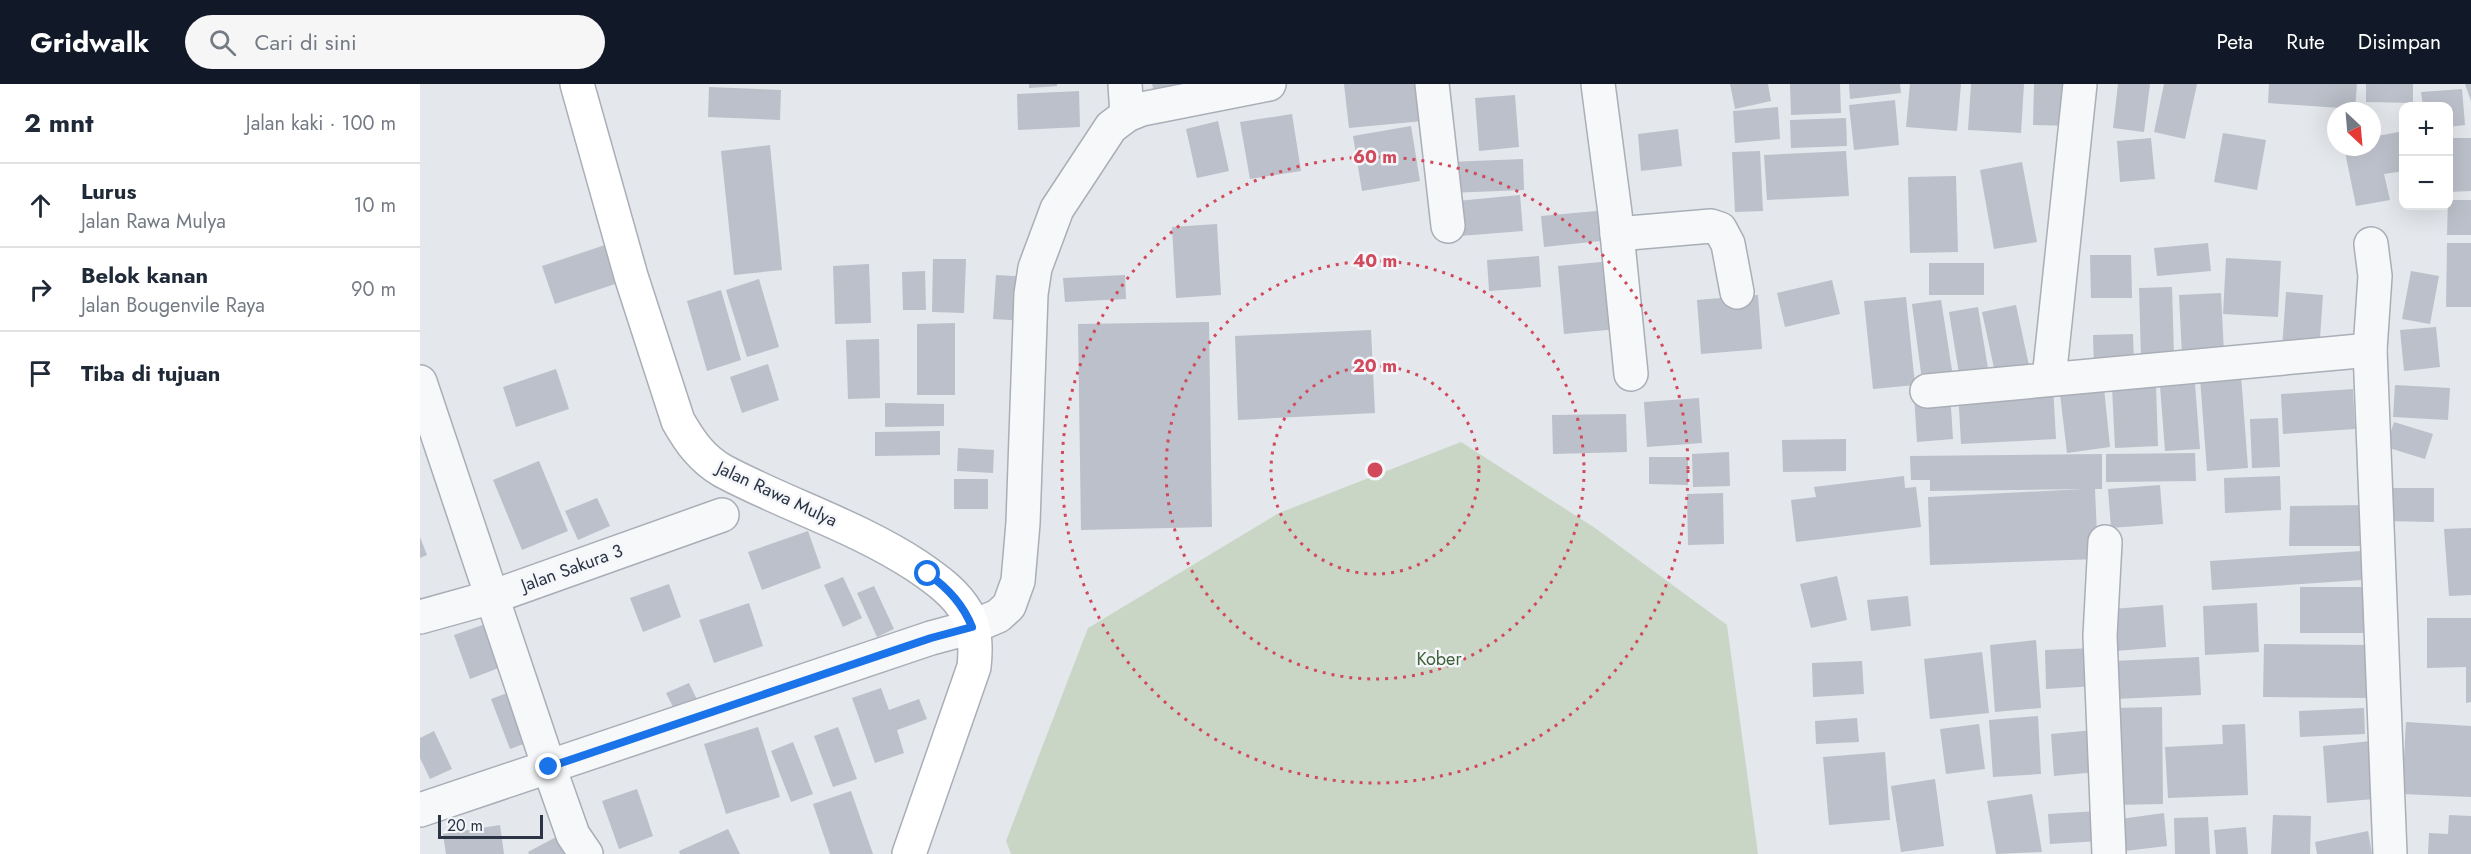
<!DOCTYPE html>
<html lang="id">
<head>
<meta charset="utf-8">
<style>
  :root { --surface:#fff; --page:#f6f6f7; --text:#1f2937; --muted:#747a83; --line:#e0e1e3; --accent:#111827 }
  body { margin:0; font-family:Jost,sans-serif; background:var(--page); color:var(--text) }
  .controls { position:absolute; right:18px; top:18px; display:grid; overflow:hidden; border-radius:12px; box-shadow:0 6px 24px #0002 }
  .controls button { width:54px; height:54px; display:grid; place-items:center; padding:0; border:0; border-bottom:2px solid var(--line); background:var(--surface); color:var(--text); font:30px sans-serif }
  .compass { position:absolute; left:1907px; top:18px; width:54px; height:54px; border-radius:50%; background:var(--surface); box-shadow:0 6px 24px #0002; rotate:154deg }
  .scale { position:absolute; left:18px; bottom:15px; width:105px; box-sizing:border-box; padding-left:6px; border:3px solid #2b3445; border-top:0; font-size:16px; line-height:21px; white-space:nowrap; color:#2b3445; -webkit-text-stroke:4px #f4f6f9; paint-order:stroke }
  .stop { position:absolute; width:18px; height:18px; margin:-14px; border:4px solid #1a73e8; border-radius:50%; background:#fff }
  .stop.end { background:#1a73e8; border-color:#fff; box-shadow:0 2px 6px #0008 }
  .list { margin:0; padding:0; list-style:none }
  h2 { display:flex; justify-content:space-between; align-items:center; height:78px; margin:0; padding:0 24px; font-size:26px }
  h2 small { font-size:20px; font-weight:400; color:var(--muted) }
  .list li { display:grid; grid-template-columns:39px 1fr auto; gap:18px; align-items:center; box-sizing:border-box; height:84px; padding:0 24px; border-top:2px solid var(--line) }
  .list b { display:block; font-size:22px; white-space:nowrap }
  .list p { margin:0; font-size:20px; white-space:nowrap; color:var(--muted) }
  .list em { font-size:20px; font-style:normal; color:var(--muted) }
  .icon { flex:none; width:33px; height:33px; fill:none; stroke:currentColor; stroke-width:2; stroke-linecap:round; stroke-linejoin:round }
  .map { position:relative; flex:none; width:2051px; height:770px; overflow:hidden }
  header { display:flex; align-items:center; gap:36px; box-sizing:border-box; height:84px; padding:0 30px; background:var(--accent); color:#fff }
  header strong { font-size:28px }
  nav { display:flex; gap:33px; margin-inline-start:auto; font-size:21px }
  .search { width:420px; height:54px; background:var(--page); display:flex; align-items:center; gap:15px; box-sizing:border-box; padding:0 21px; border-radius:33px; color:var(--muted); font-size:22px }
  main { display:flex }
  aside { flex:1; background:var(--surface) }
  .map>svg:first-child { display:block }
</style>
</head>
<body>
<header>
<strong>Gridwalk</strong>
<div class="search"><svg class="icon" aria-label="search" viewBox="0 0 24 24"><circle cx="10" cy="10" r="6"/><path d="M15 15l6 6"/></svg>Cari di sini</div>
<nav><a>Peta</a><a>Rute</a><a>Disimpan</a></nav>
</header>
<main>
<aside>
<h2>2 mnt<small>Jalan kaki · 100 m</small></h2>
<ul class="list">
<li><svg class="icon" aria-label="ahead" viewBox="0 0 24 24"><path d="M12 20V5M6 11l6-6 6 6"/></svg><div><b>Lurus</b><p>Jalan Rawa Mulya</p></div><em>10 m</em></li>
<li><svg class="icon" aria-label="right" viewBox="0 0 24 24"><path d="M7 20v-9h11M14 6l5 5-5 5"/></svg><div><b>Belok kanan</b><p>Jalan Bougenvile Raya</p></div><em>90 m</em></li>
<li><svg class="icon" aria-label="arrive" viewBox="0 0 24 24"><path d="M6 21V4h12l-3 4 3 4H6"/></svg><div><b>Tiba di tujuan</b></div></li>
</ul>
</aside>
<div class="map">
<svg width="2051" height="770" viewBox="0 0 2051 770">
  <rect width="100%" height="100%" fill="#e4e7ec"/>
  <!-- green -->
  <path fill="#c9d6c5" d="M1041,358L1175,444L1307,541L1338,770H591L586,757L668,544L859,429Z"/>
  <!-- building -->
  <g fill="#bbc0ca">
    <path d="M609,0H637V2L609,4Z"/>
    <path d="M732,0H777L735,12Z"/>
    <path d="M924,0H999L1003,37L929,44Z"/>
    <path d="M1310,0H1348L1351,17L1315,25Z"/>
    <path d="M1370,0H1420L1421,29L1371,31Z"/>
    <path d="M1429,0H1480L1481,9L1430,15Z"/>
    <path d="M1490,0H1541L1537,47L1486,43Z"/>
    <path d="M1551,0H1604L1601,49L1548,46Z"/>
    <path d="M1614,0H1657L1654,42L1613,41Z"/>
    <path d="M1698,0H1730L1724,48L1693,44Z"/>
    <path d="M1744,0H1777L1765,55L1734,48Z"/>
    <path d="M1849,0H1937L1935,25L1848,19Z"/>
    <path d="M1946,0H1993V19L1946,18Z"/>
    <path d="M2045,0H2051V17Z"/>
    <path d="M289,3L361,6L360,36L288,33Z"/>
    <path d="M2042,5L2045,41L2028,43V22H2003L2001,8Z"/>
    <path d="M659,7L660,43L598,46L597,10Z"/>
    <path d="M1095,11L1099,63L1059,67L1055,14Z"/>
    <path d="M1475,16L1479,61L1434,66L1429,21Z"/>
    <path d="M1358,23L1360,55L1315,59L1313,27Z"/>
    <path d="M872,30L881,87L830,95L820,38Z"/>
    <path d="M1426,34L1427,62L1371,64L1370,36Z"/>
    <path d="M798,37L809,87L777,94L766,45Z"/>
    <path d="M991,42L1000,97L942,107L933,52Z"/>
    <path d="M1258,45L1262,82L1221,87L1218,50Z"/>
    <path d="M1984,47V87L1964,90L1970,116L1936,122L1924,63H1952V53Z"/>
    <path d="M1803,49L1846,56L1837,106L1794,98Z"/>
    <path d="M1731,54L1735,95L1700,98L1697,57Z"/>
    <path d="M2028,54H2051V107L2028,108Z"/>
    <path d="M350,61L362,186L314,191L301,67Z"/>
    <path d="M1340,67L1343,127L1315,128L1312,68Z"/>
    <path d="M1426,67L1429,112L1347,116L1344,71Z"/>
    <path d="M1103,75L1104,106L1029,109L1028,78Z"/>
    <path d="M1602,78L1617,158L1574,165L1560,86Z"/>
    <path d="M1536,92L1538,168L1490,169L1488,93Z"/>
    <path d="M1100,111L1103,147L1040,152L1037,117Z"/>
    <path d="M2028,116H2051V151H2027Z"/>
    <path d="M1187,126L1190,156L1124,163L1121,132Z"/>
    <path d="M797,140L801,211L756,214L752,143Z"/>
    <path d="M191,159L204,197L135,220L122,182Z"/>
    <path d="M1788,159L1791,187L1737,192L1734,164Z"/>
    <path d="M2027,159H2051V223H2026Z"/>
    <path d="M1670,171H1711L1712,214H1671Z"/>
    <path d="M1119,172L1121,203L1069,207L1067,176Z"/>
    <path d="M1806,174L1861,177L1858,233L1803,230Z"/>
    <path d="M513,175H546L544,229L512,228Z"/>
    <path d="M1192,177L1198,245L1144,250L1138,182Z"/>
    <rect x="1509" y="179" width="55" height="32"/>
    <path d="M449,180L451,239L415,240L413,182Z"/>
    <path d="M505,187L506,226H483L482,188Z"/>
    <path d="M1991,187L2019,192L2010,240L1982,235Z"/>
    <path d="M576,191L609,193L605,237L573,235Z"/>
    <path d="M705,191L706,215L645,218L643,194Z"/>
    <path d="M339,195L359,263L327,273L306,206Z"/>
    <path d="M1412,196L1420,230L1365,243L1357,209Z"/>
    <path d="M1752,203L1754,272L1721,273L1719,204Z"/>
    <path d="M301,206L321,276L287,287L267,217Z"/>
    <path d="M1866,208L1903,211L1899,268L1862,265Z"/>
    <path d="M1801,209L1804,270L1762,272L1759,211Z"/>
    <path d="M1338,211L1342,265L1281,270L1277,216Z"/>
    <path d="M1486,213L1495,301L1453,305L1444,217Z"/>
    <path d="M1521,216L1534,299L1503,304L1492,220Z"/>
    <path d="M1596,221L1611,291L1577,298L1562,228Z"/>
    <path d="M1558,223L1570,297L1541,302L1529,228Z"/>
    <path d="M789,238L792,443L661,446L658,240Z"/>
    <path d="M535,239V311H497V240Z"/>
    <path d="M2016,243L2020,283L1984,287L1980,246Z"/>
    <path d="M951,246L955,329L818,336L815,252Z"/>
    <path d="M1713,250L1714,281L1674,283L1673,251Z"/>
    <path d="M459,255L460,314L428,315L426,256Z"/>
    <path d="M348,280L359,316L322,329L310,293Z"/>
    <path d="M136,285L149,325L96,343L83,303Z"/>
    <path d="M1821,291L1828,384L1787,387L1780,294Z"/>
    <path d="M1775,300L1780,365L1745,367L1740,302Z"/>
    <path d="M1736,301L1738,362L1695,364L1692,303Z"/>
    <path d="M1975,301L2030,304L2028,336L1973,333Z"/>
    <path d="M1633,302L1636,355L1541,360L1538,307Z"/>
    <path d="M1684,304L1690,363L1647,369L1640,310Z"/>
    <path d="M1933,305L1935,345L1863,350L1861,310Z"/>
    <path d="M1530,308L1533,355L1497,358L1494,310Z"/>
    <path d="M1279,314L1282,359L1227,363L1224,318Z"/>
    <path d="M465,319L524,320V342L465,343Z"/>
    <path d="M1206,330L1207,368L1133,370L1132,331Z"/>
    <path d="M1858,334L1860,383L1832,384L1830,335Z"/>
    <path d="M1974,338L2013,350L2005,375L1966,363Z"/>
    <path d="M520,347V371L455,372V348Z"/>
    <path d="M1426,355V387L1363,388L1362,356Z"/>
    <path d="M538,364L574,366L573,389L537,387Z"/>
    <path d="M1309,368L1310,402L1273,403L1272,370Z"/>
    <path d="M1775,369L1776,397L1686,398V370Z"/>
    <path d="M1682,370V405H1675L1678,475L1510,481L1508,413L1664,405L1510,407V396H1491L1490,372Z"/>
    <path d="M1229,373H1268V401L1229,400Z"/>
    <path d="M119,377L148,447L102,466L73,396Z"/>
    <path d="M1484,392L1485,404L1496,403L1501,443L1376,458L1371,416L1396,413L1394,403Z"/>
    <path d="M1860,392L1861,426L1805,429L1804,394Z"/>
    <rect x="534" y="395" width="34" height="30"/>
    <path d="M1740,401L1743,440L1691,444L1688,405Z"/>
    <path d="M1966,404H2014V438L1965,437Z"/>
    <path d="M1303,409L1304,460L1268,461L1267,410Z"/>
    <path d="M177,414L190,442L158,456L145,427Z"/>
    <path d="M1949,421V462H1869L1870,422Z"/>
    <path d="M2051,444V511L2029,512L2024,445Z"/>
    <path d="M388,447L401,484L342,506L328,468Z"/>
    <path d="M0,453L7,471L0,474Z"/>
    <path d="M1941,467L1942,496L1792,506L1790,477Z"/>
    <path d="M1417,492L1427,536L1391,544L1380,500Z"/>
    <path d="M423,493L442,534L423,543L404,501Z"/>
    <path d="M249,500L261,533L223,548L210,514Z"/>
    <path d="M454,502L474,545L457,553L437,509Z"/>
    <rect x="1880" y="503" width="72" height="46"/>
    <path d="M1488,512L1491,542L1451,547L1447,516Z"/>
    <path d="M329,519L343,562L294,579L279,536Z"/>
    <path d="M1837,519L1839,568L1785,571L1783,522Z"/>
    <path d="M1743,521L1746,563L1695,567L1692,525Z"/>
    <path d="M2007,534H2051V618L2046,619V583L2007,584Z"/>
    <path d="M74,537L89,580L50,595L34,551Z"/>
    <path d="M1616,556L1621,624L1575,628L1570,561Z"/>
    <path d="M1844,560L1951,561L1949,614L1843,613Z"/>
    <path d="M1675,564L1677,602L1626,605L1625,566Z"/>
    <path d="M1562,568L1569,629L1510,635L1504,575Z"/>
    <path d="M1779,573L1781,611L1696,615L1694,577Z"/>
    <path d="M1442,577L1444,610L1393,613L1392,579Z"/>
    <path d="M269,599L280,622L258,633L246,609Z"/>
    <path d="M461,604L469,626L499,615L507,635L477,646L484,669L455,679L432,614Z"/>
    <path d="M98,605L117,655L90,665L71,615Z"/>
    <path d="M1742,623L1743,720L1696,721L1695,624Z"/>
    <path d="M1944,624L1945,650L1880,653L1879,627Z"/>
    <path d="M1618,632L1621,690L1573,693L1569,636Z"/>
    <path d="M1437,634L1439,658L1396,660L1395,637Z"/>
    <path d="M1986,638L2051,642V713L1982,710Z"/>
    <path d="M1559,640L1565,685L1526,690L1520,645Z"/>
    <path d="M1825,640L1828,711L1748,714L1745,663L1803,660L1802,641Z"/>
    <path d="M338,643L360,713L306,730L284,660Z"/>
    <path d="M418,643L437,695L413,703L394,652Z"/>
    <path d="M1674,646L1677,688L1634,692L1631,650Z"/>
    <path d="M14,647L32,685L10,695L0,674V654Z"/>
    <path d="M1961,656L1966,714L1907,719L1903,662Z"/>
    <path d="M373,658L393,710L371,718L351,667Z"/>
    <path d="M1465,668L1470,736L1409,741L1403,673Z"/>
    <path d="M1515,695L1524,762L1481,768L1471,702Z"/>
    <path d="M217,705L233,752L199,765L182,717Z"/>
    <path d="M431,707L453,770H410L393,720Z"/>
    <path d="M1612,710L1622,768L1576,770L1567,717Z"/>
    <path d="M1678,727L1680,757L1630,760L1628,730Z"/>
    <path d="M1744,729L1747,762L1696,768L1693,736Z"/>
    <path d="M1853,731L1891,732L1890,770H1851Z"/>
    <path d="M2029,731L2051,732V770H2008L2009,749L2028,750Z"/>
    <path d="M1788,733L1790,770H1755L1754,734Z"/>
    <path d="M80,741L84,770H26L23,750Z"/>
    <path d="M1826,743L1828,770H1796L1794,746Z"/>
    <path d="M308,745L320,770H260L259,767Z"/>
    <path d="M1948,747L1952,770H1897L1895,758Z"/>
    <path d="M138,752L148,770H109L108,768Z"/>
  </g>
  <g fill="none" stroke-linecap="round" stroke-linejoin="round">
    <defs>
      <g id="minor">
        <path d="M705,0L707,31"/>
        <path d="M1012,0L1028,142"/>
        <path d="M1178,0L1195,129L1211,290"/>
        <path d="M1197,150L1291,142L1300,145L1308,160L1317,208"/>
        <path d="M1951,160L1955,192L1950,266L1970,770"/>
        <path d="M1629,295L1660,0"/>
        <path d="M0,298L129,683L153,751L166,770"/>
        <path d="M1507,307L1950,266"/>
        <path d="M1685,458L1680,552L1689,770"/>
        <path d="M0,533L72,513L302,431"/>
        <path d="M0,726L511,554L552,543L578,532L589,522L598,497L603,439L611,210L615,184L637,125L691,43L707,31L722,25L849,0"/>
      </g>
      <path id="secondary" d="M157,0L211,192L258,337C270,358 282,375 303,387C367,421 436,442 497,482C516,495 536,509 547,529C556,547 556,565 554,583L489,770"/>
    </defs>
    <!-- minor casing -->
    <use href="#minor" stroke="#a9aeb7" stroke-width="36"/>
    <!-- secondary casing -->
    <use href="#secondary" stroke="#a9aeb7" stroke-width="36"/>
    <!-- minor -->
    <use href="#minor" stroke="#f7f8fa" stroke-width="33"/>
    <!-- secondary -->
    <use href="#secondary" stroke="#fff" stroke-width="33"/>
  </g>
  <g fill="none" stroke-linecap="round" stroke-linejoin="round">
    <!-- route -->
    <path stroke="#1a73e8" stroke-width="8" d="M129,683L511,554L552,543C543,520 528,504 508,490"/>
  </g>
  <!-- distance rings -->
  <g fill="none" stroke="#d1495b" stroke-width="3" stroke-dasharray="3 6">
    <circle cx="955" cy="386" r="104"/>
    <circle cx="955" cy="386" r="209"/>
    <circle cx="955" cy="386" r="313"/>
  </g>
  <g text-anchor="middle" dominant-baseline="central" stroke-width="5" stroke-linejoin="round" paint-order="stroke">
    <!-- street labels -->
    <g font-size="18" fill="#2b3445" stroke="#f4f6f9">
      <text transform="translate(357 410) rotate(25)">Jalan Rawa Mulya</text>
      <text transform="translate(152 484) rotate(-20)">Jalan Sakura 3</text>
    </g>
    <!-- park labels -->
    <g font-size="18" fill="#3f6138" stroke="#f4f6f9">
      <text x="1019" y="575">Kober</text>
    </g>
  </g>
  <circle cx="955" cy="386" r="9" fill="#d1495b" stroke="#f4f6f9" stroke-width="3"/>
  <g font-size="18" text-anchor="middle" font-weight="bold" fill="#d1495b" stroke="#f4f6f9" stroke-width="5" stroke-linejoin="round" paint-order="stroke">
    <text x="955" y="79">60 m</text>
    <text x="955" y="183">40 m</text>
    <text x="955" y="288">20 m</text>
  </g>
</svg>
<div class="controls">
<button>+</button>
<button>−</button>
</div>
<svg class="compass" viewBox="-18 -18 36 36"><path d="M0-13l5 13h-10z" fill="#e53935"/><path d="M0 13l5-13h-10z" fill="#747a83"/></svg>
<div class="scale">20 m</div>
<div class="stop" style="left:508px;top:490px"></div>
<div class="stop end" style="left:129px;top:683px"></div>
</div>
</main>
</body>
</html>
